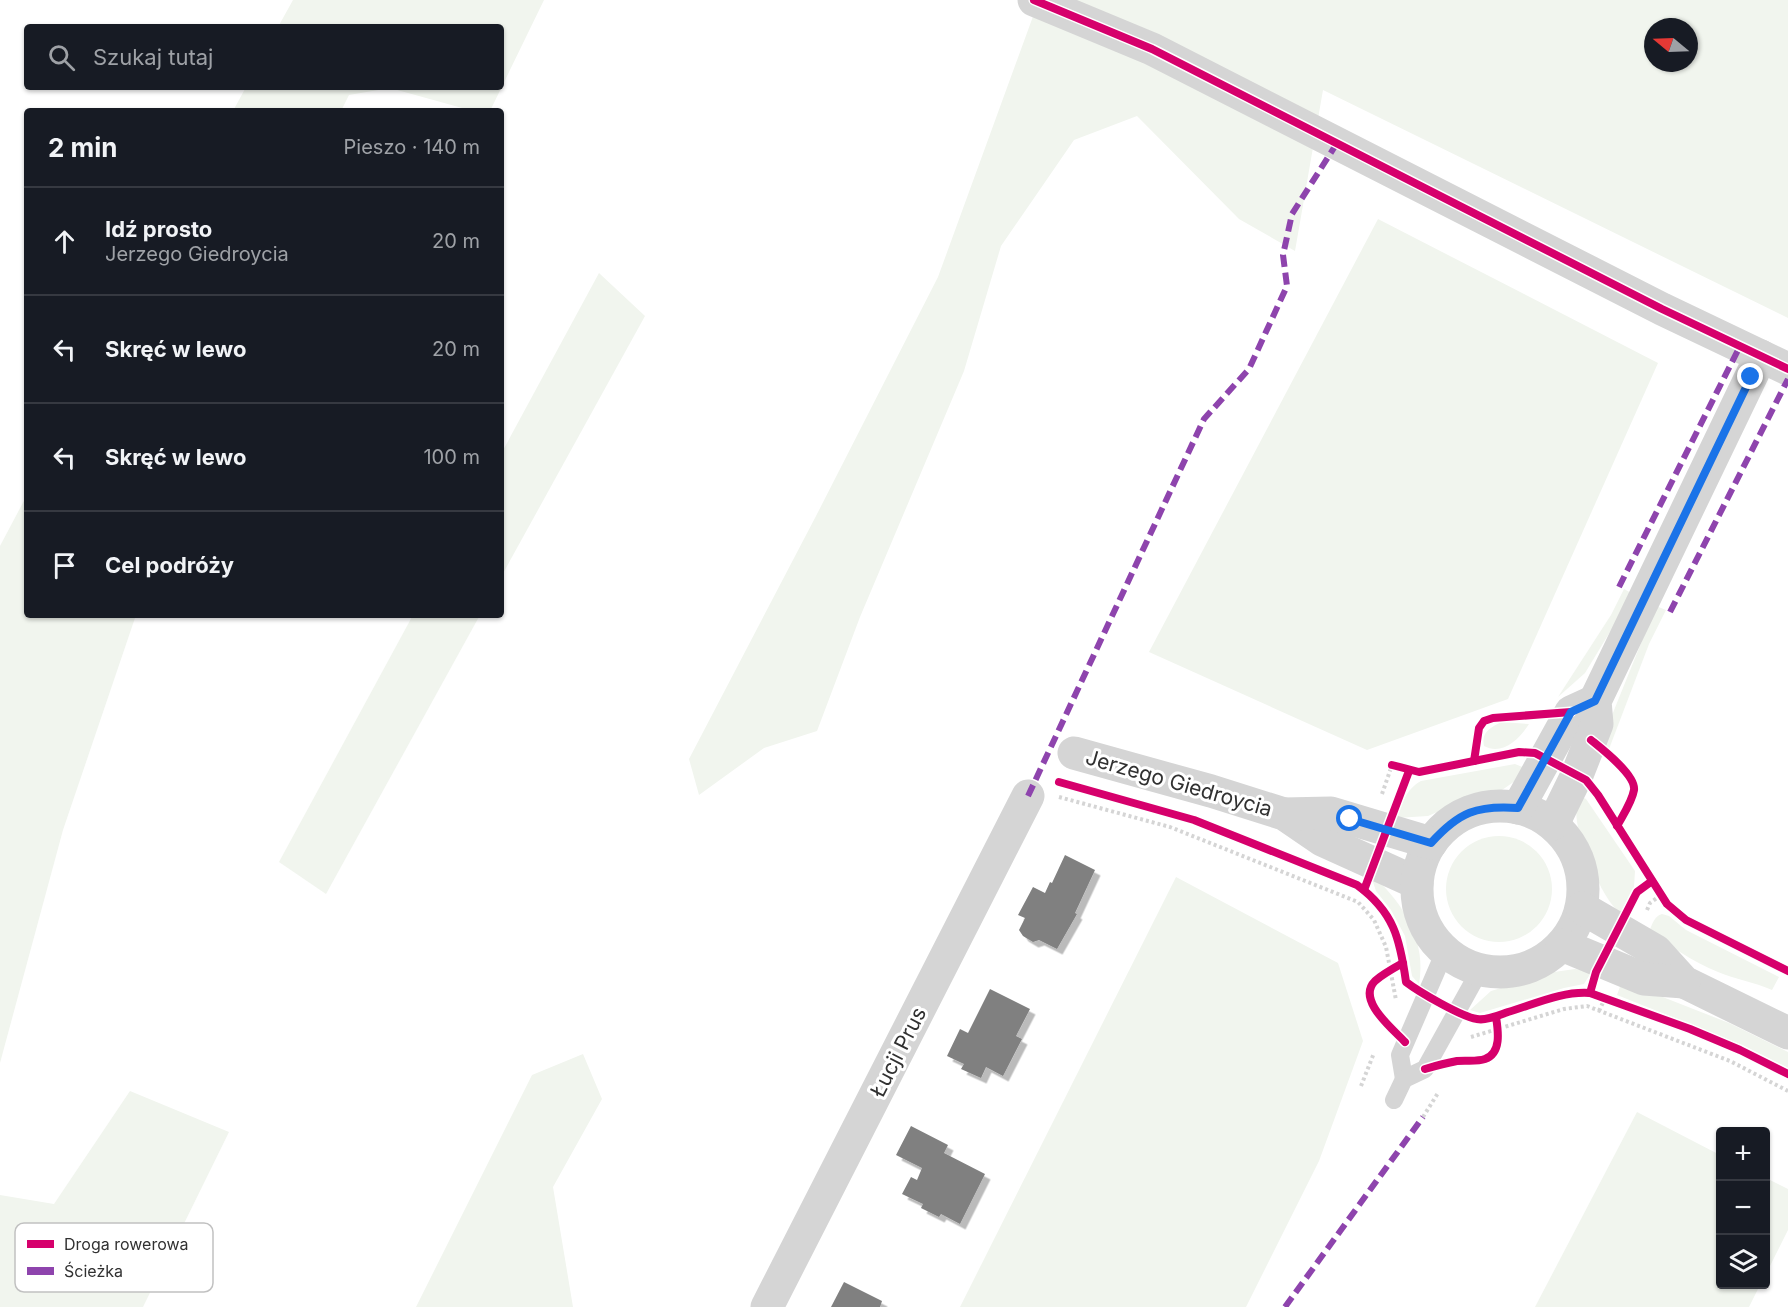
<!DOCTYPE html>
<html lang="pl">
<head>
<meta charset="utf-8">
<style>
  :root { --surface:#171b24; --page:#242831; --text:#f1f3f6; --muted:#9ea1a6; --line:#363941 }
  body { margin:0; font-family:Inter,sans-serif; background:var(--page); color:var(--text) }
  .controls { position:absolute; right:18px; bottom:18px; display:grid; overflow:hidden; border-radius:6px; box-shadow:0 2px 4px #0004 }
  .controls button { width:54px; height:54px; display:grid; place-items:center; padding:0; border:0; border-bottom:2px solid var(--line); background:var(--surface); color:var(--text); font:30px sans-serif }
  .compass { position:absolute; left:1644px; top:18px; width:54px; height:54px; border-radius:50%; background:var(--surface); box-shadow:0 2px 4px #0004; rotate:289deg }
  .stop { position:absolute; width:18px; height:18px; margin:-14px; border:4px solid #1a73e8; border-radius:50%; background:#fff }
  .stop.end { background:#1a73e8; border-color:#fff; box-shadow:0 2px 6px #0008 }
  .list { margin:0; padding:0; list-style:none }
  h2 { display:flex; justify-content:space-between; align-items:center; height:78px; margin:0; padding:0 24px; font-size:26px }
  h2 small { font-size:20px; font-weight:400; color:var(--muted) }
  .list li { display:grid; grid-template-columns:39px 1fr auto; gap:18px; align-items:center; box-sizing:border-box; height:108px; padding:0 24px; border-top:2px solid var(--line) }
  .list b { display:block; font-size:22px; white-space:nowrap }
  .list p { margin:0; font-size:20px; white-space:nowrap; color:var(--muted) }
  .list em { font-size:20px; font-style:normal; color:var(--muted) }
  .icon { flex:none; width:33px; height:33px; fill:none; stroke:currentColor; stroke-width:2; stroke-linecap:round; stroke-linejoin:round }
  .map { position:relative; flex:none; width:1788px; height:1307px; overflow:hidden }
  .search { position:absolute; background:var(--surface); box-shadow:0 2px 4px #0004; left:24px; top:24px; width:480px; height:66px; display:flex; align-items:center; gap:15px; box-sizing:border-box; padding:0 21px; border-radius:6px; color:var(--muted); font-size:22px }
  .panel { position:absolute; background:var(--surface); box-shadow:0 2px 4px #0004; left:24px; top:108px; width:480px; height:510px; border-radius:6px }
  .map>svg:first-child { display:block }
</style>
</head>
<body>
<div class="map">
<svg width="1788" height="1307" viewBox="0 0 1788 1307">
  <defs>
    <filter id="shadow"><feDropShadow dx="5.5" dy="5.5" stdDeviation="0" flood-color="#0004"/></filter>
  </defs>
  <rect width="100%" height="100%" fill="#fff"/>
  <!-- green -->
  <g fill="#f1f5ee" fill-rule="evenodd">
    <path d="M293,0H544L490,111H473L390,88L349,95L341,111H233L246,87H501V27H278Z"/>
    <path d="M1039,0H1788V318L1323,90L1295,251L1239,219L1137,116L1074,140L1001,246L964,371L860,617L817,731L764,748L699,795L689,759L816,516L938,277ZM1653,27H1689V63H1653Z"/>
    <path d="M1378,219L1658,363L1508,699L1367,750L1149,652Z"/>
    <path d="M599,273L645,316L501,577V454Z"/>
    <path d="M27,495V615H136L63,830L0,1063V546Z"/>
    <path d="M1624,589L1633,594L1585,673L1558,697L1611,615Z"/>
    <path d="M1656,606L1666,610L1649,644L1609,749L1606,745L1604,735Z"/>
    <path d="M413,615H480L326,894L279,862Z"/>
    <path d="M1501,722L1529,724C1520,738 1503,756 1484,746C1481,732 1490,728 1501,722Z"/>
    <path d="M1515,764L1527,769L1515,781L1502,790L1488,795L1474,796L1428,816L1396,818C1402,804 1406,789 1421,781Z"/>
    <path d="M1578,795L1586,799L1635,871L1634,887L1620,914C1604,897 1597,880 1589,858C1580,833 1573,823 1578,795Z"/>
    <circle cx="1499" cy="889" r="53"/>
    <path d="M1176,877L1338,963L1363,1041L1319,1161L1246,1307H960Z"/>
    <path d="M1375,878C1404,904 1427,943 1419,984L1412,976L1405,936L1391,910L1376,891L1373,882Z"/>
    <path d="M1662,914L1669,916L1686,930L1779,977L1772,990C1754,982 1735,979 1718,972C1693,962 1671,946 1649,932C1652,925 1654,916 1662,914Z"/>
    <path d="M1575,969L1592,971L1584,984L1564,988L1480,1013L1470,1010L1491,991L1554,972Z"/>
    <path d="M1622,981L1729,1023L1788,1052V1068L1740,1044L1617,995Z"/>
    <path d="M583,1054L602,1099L553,1187L573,1307H416L532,1075Z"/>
    <path d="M130,1091L229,1132L143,1307H0V1195L54,1204Z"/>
    <path d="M1637,1112L1720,1155V1284L1760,1285L1749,1307H1535Z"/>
    <path d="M1766,1178L1788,1189V1230L1766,1274Z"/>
  </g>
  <!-- building -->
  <g fill="#808080" filter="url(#shadow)">
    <path d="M1065,855L1095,870L1075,913L1077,914L1057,949L1039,940L1033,942L1023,936L1019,930L1025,918L1018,915L1033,887L1045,893L1050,882L1052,883Z"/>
    <path d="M990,989L1030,1009L1016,1036L1022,1039L1003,1076L986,1067L981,1078L961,1069L964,1064L947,1056L960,1029L968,1033Z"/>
    <path d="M911,1126L948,1145L944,1153L985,1174L960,1224L941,1214L939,1217L921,1208L923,1204L902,1194L911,1177L917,1180L922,1168L896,1155Z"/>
    <path d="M844,1282L882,1301L880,1307H831Z"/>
  </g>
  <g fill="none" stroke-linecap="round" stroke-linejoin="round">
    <!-- path -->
    <g stroke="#d5d5d5" stroke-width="4" stroke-dasharray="3 3" stroke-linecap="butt">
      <path d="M1382,794L1392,765"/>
      <path d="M1059,797L1170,827L1358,902L1374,920L1386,947L1396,1000"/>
      <path d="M1647,910L1650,903L1661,895"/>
      <path d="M1599,1011L1605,998"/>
      <path d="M1471,1037L1564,1009L1587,1006L1730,1061L1788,1091"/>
      <path d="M1361,1086L1374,1053"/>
      <path d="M1423,1117L1438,1093"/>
    </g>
    <!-- service -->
    <g stroke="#d5d5d5" stroke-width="18">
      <path d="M1404,1079L1400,1055L1445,951"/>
      <path d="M1394,1100L1404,1079L1425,1069L1480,970"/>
    </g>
    <!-- minor -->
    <g stroke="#d5d5d5" stroke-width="33">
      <path d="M1034,0L1152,49L1662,309L1788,369"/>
      <path d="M1074,753L1211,791L1284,814L1322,840L1417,883"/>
      <circle cx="1500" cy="889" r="83"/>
      <path d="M1518,808L1571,712L1595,701"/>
      <path d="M1284,814L1331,813L1431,843"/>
      <path d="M1553,824L1577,775L1597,724L1595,701L1761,356"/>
      <path d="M1582,908L1656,951L1684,982L1788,1033"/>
      <path d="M1562,945L1644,979L1684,982"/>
      <path d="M767,1307L1028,796"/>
    </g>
    <!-- quiet -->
    <g stroke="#8e44ad" stroke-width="6" stroke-dasharray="12 6" stroke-linecap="butt">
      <path d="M1619,587L1740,346"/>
      <path d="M1670,612L1788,379"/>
      <path d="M1028,796L1204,419L1249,369L1287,286L1283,255L1292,214L1337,143"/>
      <path d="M1285,1307L1423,1117"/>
    </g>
    <defs>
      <g id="cycleway">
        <path d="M1034,0L1152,49L1662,309L1788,369"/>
        <path d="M1591,740C1602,749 1636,775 1634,790C1632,802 1623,815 1617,826"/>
        <path d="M1474,761L1479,728L1484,721L1493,718L1571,712"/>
        <path d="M1392,765L1419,772L1519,752L1535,753L1586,780L1598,795L1667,904L1686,920L1788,971"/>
        <path d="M1059,782L1194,820L1357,885C1394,912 1400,939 1406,982C1419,992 1462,1017 1477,1019C1486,1021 1499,1015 1508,1012C1535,1004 1562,991 1590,993L1690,1029L1740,1050L1788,1074"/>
        <path d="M1364,890L1409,771"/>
        <path d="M1403,963C1394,968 1383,974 1375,981C1356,1000 1393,1029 1405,1042"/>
        <path d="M1590,993L1596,972L1637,892L1652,881"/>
        <path d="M1425,1069C1435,1066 1446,1063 1457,1061C1466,1060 1477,1062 1485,1059C1502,1053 1498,1030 1496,1017"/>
      </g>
    </defs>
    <!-- cycleway casing -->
    <use href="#cycleway" stroke="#fff" stroke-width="11"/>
    <!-- cycleway -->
    <use href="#cycleway" stroke="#d6006c" stroke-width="8"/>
  </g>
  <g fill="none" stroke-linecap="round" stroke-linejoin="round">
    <!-- route -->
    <path stroke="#1a73e8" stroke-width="8" d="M1350,819L1431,843C1459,812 1477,805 1518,808L1571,712L1595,701L1751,377"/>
  </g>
  <g text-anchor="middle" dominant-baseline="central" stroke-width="6" stroke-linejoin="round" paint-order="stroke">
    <!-- street labels -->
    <g font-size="21" fill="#313131" stroke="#fff">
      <text transform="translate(1179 783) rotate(16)">Jerzego Giedroycia</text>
      <text transform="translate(898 1052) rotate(-63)">Łucji Prus</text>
    </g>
  </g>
  <!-- legend -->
  <rect x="15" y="1223" width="198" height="69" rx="9" fill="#fff" stroke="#c1c1c1" stroke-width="1.5"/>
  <rect x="27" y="1240" width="27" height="8" fill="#d6006c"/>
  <rect x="27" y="1267" width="27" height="8" fill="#8e44ad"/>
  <g font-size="16" fill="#313131">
    <text x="64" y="1250">Droga rowerowa</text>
    <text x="64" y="1277">Ścieżka</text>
  </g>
</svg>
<div class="controls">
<button>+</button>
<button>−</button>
<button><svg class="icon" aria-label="layers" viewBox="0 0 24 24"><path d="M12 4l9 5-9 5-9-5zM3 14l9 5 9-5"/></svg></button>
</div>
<svg class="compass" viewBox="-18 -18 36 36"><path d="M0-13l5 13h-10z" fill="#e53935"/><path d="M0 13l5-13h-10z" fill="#9ea1a6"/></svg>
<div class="stop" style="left:1350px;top:819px"></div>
<div class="stop end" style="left:1751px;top:377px"></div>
<div class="search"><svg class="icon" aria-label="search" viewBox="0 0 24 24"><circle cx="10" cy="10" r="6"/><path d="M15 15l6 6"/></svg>Szukaj tutaj</div>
<section class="panel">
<h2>2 min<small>Pieszo · 140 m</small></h2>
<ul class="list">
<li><svg class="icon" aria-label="ahead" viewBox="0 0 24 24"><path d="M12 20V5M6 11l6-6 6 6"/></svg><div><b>Idź prosto</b><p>Jerzego Giedroycia</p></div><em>20 m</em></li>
<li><svg class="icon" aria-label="left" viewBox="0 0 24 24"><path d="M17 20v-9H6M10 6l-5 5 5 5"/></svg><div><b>Skręć w lewo</b></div><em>20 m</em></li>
<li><svg class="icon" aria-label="left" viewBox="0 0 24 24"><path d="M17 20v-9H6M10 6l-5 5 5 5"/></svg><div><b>Skręć w lewo</b></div><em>100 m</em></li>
<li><svg class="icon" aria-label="arrive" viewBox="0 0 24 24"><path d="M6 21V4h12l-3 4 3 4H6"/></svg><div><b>Cel podróży</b></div></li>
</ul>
</section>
</div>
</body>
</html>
